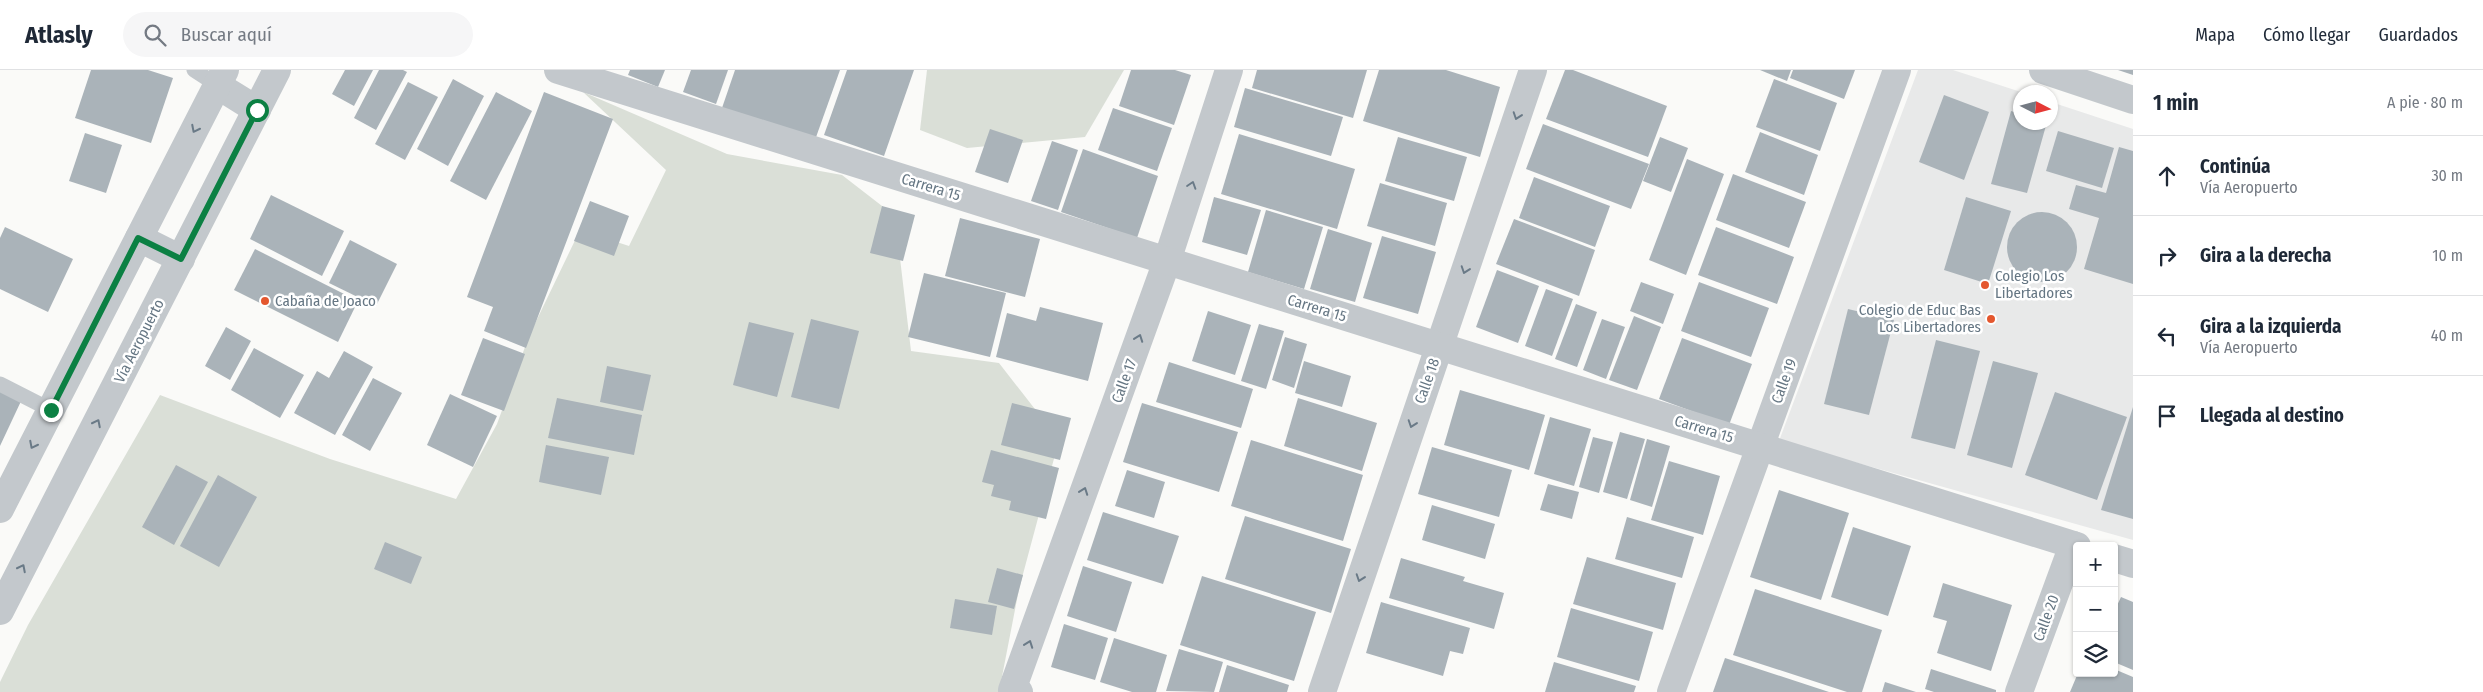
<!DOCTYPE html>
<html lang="es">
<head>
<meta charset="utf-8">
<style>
  :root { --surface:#fff; --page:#f6f6f7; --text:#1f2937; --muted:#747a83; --line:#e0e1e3 }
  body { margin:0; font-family:"Fira Sans Condensed",sans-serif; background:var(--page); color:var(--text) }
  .controls { position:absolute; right:15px; bottom:15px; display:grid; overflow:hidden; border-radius:5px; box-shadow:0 1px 4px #0004 }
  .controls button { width:45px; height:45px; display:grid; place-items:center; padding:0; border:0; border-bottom:1px solid var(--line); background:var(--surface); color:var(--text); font:25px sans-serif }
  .compass { position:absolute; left:2013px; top:15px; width:45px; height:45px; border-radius:50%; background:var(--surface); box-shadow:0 1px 4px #0004; rotate:96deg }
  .stop { position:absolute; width:15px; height:15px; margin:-11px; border:4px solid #0b8043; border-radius:50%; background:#fff }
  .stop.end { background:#0b8043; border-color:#fff; box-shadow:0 1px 5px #0008 }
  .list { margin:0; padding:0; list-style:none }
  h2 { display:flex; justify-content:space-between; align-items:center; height:65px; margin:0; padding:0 20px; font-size:21px }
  h2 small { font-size:16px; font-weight:400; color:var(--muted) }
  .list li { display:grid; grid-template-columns:32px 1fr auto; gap:15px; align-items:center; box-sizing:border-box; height:80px; padding:0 20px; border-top:1px solid var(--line) }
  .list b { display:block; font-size:19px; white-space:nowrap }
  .list p { margin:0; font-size:16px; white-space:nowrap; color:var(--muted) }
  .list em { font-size:16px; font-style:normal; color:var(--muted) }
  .icon { flex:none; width:28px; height:28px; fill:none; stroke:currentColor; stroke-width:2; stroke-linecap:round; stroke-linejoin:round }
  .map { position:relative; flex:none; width:2133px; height:622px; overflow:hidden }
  header { display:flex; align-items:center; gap:30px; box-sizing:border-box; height:70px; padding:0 25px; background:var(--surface); border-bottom:1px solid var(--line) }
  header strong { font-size:24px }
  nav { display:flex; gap:28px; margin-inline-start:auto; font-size:18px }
  .search { width:350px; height:45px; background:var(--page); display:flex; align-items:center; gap:12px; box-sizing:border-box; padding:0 18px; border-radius:28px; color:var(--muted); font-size:19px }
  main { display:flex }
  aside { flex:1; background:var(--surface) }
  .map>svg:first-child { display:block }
</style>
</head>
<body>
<header>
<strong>Atlasly</strong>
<div class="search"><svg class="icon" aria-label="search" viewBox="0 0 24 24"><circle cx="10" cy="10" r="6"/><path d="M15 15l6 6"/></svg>Buscar aquí</div>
<nav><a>Mapa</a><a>Cómo llegar</a><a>Guardados</a></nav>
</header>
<main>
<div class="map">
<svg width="2133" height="622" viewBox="0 0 2133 622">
  <rect width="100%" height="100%" fill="#fafaf8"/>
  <!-- built -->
  <path fill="#e8e9e9" d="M1918,0H1953L2021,22L2020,52H2050L2051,32L2133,59V470L1779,371Z"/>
  <!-- green -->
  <g fill="#dadfd7">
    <path d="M927,0H1124L1085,67L967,78L920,60Z"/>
    <path d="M583,22L727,84L842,105L895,146L911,281L999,293L1059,370L1019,519L999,622H0V612L28,555L160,325L330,389L456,429L497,354L529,266L580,160L629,176L666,100Z"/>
  </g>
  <!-- building -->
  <g fill="#aab3b9">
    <path d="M91,0H148L173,8L151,73L75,48Z"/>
    <path d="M345,0H373L354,36L332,24Z"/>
    <path d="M379,0H403L407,2L376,60L354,48Z"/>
    <path d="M630,0H665L658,17L628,5Z"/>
    <path d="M691,0H728L716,34L683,22Z"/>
    <path d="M735,0H840L815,70L722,38Z"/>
    <path d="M847,0H914L884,86L824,65Z"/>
    <path d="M1131,0H1175L1191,5L1174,55L1119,36Z"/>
    <path d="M1257,0H1367L1353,48L1252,18Z"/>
    <path d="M1379,0H1446L1500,17L1480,87L1363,51Z"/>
    <path d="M1565,0H1573L1667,36L1648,87L1546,49Z"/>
    <path d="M1760,0H1791L1787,11Z"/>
    <path d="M1793,0H1855L1844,29L1790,8Z"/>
    <path d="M2118,0H2133V5Z"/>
    <path d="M453,9L484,26L448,96L417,79Z"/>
    <path d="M1774,9L1837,33L1820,81L1756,57Z"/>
    <path d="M408,12L438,27L405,90L375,74Z"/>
    <path d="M1245,18L1343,47L1331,86L1234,57Z"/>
    <path d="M496,22L532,41L486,130L450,111Z"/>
    <path d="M544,22L613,49L526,278L484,261L493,237L467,227Z"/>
    <path d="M1944,25L1989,42L1964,110L1919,92Z"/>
    <path d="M1113,38L1172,58L1157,101L1098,80Z"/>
    <path d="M2011,41L2020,44V52H2047L2027,123L1991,114Z"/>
    <path d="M1543,54L1649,94L1631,139L1526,99Z"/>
    <path d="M990,59L1023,70L1008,113L975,102Z"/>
    <path d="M2058,61L2114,78L2102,118L2046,101Z"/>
    <path d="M1760,62L1818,85L1804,125L1745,102Z"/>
    <path d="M85,63L122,75L106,123L69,111Z"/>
    <path d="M1239,64L1355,99L1337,159L1221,124Z"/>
    <path d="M1398,67L1467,87L1454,131L1385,111Z"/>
    <path d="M1660,67L1688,78L1671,122L1643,111Z"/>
    <path d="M1052,71L1078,80L1058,140L1031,131Z"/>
    <path d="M2119,77L2133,81V214L2084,199L2099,148L2069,139L2076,115L2106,123Z"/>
    <path d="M1083,79L1158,106L1137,168L1061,142Z"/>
    <path d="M1687,89L1724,104L1686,205L1649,190Z"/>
    <path d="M1733,104L1806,132L1789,178L1716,150Z"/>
    <path d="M1534,107L1610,136L1595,177L1519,148Z"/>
    <path d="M1380,113L1447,133L1435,176L1367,156Z"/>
    <path d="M271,125L344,161L322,206L250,169Z"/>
    <path d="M1214,127L1261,140L1247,185L1202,172Z"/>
    <path d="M1966,127L2011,141L1988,214L1944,200Z"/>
    <path d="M590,131L629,146L614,186L574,171Z"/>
    <path d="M882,136L915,145L903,191L870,183Z"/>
    <path d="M1266,140L1323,157L1304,219L1248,202Z"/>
    <circle cx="2042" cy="177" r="35"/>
    <path d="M960,148L1040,169L1025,227L945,206Z"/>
    <path d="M1514,149L1595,180L1579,226L1496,194Z"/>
    <path d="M5,157L73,189L48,242L0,219V168Z"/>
    <path d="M1716,157L1794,187L1777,234L1698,205Z"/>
    <path d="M1328,159L1372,173L1355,232L1310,219Z"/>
    <path d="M1382,166L1436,182L1418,244L1363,228Z"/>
    <path d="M350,170L397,194L376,236L329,213Z"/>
    <path d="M255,179L358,231L338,272L234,220Z"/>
    <path d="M1497,200L1539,216L1518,273L1476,257Z"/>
    <path d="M924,203L1006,223L990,287L908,267Z"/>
    <path d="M1641,212L1674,224L1663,254L1630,241Z"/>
    <path d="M1699,212L1769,238L1751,287L1681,261Z"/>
    <path d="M1546,219L1573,229L1552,286L1525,276Z"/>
    <path d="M1576,234L1597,242L1577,297L1555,289Z"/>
    <path d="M1040,237L1103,253L1088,311L996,287L1007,243L1036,251Z"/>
    <path d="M1848,239L1894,250L1869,345L1824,334Z"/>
    <path d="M1208,241L1251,255L1235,305L1192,291Z"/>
    <path d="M1634,246L1661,257L1637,320L1609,310Z"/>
    <path d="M811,249L859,261L839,339L791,327Z"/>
    <path d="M1602,249L1625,257L1606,309L1583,300Z"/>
    <path d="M749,252L794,263L777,327L733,315Z"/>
    <path d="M1259,254L1284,261L1266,319L1241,311Z"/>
    <path d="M226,257L251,271L230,310L205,296Z"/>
    <path d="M1285,267L1307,274L1294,318L1272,310Z"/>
    <path d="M483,268L525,284L504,341L461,325Z"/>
    <path d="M1682,268L1752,294L1729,355L1659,329Z"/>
    <path d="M1936,270L1980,281L1955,379L1911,368Z"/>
    <path d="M254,278L304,305L280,348L231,320Z"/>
    <path d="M344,281L373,297L335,365L294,343L317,301L329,308Z"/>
    <path d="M1304,291L1351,306L1342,337L1295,323Z"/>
    <path d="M1993,291L2038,303L2012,398L1967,385Z"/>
    <path d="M1169,292L1253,319L1241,358L1156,332Z"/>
    <path d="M607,296L651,305L643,341L600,332Z"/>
    <path d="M373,308L402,323L370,381L342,365Z"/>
    <path d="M0,319L22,329L0,376Z"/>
    <path d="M1460,320L1545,345L1529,400L1444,375Z"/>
    <path d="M2055,322L2127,347L2097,430L2025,405Z"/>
    <path d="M450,324L497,346L473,397L427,375Z"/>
    <path d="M557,328L642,345L634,385L548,368Z"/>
    <path d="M1298,328L1377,353L1362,401L1284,376Z"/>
    <path d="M1012,333L1071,348L1060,390L1001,375Z"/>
    <path d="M1142,333L1238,362L1219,422L1123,392Z"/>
    <path d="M2133,337V449L2101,440Z"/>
    <path d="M1550,347L1591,359L1574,416L1534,404Z"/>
    <path d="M1620,362L1645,369L1627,429L1603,422Z"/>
    <path d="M1593,367L1613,372L1599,423L1579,417Z"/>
    <path d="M1647,369L1670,376L1652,437L1630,430Z"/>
    <path d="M1251,370L1363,405L1343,471L1231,436Z"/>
    <path d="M546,375L609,387L601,425L539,412Z"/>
    <path d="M1432,377L1512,400L1499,447L1418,424Z"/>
    <path d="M991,380L1059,398L1046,449L1009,440L1011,431L991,426L994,415L982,412Z"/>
    <path d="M1669,391L1720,406L1703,465L1651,450Z"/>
    <path d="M176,395L208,412L174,475L142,457Z"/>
    <path d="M1127,400L1165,412L1154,448L1115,436Z"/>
    <path d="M218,405L257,427L219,497L180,476Z"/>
    <path d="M1548,414L1579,422L1572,449L1540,440Z"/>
    <path d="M1779,420L1849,443L1821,530L1750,507Z"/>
    <path d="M1432,435L1495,454L1485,489L1422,470Z"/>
    <path d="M1103,442L1179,466L1163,514L1087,490Z"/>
    <path d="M1245,446L1351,479L1331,543L1225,509Z"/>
    <path d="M1627,447L1694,467L1682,508L1615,489Z"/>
    <path d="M1853,457L1911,476L1888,546L1831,527Z"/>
    <path d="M385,472L422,487L411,514L374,499Z"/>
    <path d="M1587,487L1676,513L1663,560L1573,534Z"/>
    <path d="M1401,488L1465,507L1463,511L1504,523L1494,559L1389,528Z"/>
    <path d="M1083,496L1132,512L1116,562L1067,546Z"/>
    <path d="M997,498L1023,505L1014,539L988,532Z"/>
    <path d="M1202,506L1316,542L1294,611L1180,575Z"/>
    <path d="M1943,513L2012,535L1991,601L1937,583L1947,551L1933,547Z"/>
    <path d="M1755,519L1882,560L1862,622H1847L1733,585Z"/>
    <path d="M2121,527L2133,532V600L2114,592V542Z"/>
    <path d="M955,529L997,536L992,565L950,558Z"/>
    <path d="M1381,532L1470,558L1463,584L1450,581L1443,606L1366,583Z"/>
    <path d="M1571,538L1653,562L1639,611L1557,587Z"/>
    <path d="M1064,554L1108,568L1095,610L1051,597Z"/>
    <path d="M1114,568L1167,585L1156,622H1132L1100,612Z"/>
    <path d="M1179,579L1223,592L1214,622L1166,621Z"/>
    <path d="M1725,588L1829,622H1713Z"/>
    <path d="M1554,592L1636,616L1634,622H1545Z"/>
    <path d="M1227,595L1289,615L1287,622H1219Z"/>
    <path d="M1931,599L1996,620V622H1934L1925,619Z"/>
    <path d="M2114,599L2133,607V622H2070L2078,603H2114Z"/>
    <path d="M1885,612L1916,622H1882Z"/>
  </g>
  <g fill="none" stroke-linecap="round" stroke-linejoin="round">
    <!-- service -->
    <g stroke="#c3c8cc" stroke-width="15">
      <path d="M194,0L217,15"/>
      <path d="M0,314L51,340"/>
    </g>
    <!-- minor -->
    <g stroke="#c3c8cc" stroke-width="28">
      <path d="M2043,0L2133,30"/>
      <path d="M1019,622L1012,620L1167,191L1229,0"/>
      <path d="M1322,622L1533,0"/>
      <path d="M1671,622L1897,0"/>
      <path d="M2019,622L2073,475"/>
    </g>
    <!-- tertiary -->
    <g stroke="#c3c8cc" stroke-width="28">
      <path d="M558,0L2077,476"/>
      <path d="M217,15L257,40"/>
      <path d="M139,168L181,189"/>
      <path d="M0,439L225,0"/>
      <path d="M2114,488L2133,494"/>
      <path d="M0,541L277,0"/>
    </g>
  </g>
  <!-- one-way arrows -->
  <defs><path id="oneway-chevron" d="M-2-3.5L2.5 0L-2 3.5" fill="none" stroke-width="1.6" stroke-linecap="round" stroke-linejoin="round" transform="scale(1.25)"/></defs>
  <g stroke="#6a7a87">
    <use href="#oneway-chevron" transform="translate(1517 46) rotate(109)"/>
    <use href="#oneway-chevron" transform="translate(195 59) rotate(117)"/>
    <use href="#oneway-chevron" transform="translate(1192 115) rotate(-72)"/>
    <use href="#oneway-chevron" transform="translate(1465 200) rotate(109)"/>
    <use href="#oneway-chevron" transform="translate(1139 268) rotate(-70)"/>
    <use href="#oneway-chevron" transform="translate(97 353) rotate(-63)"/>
    <use href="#oneway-chevron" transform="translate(1412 354) rotate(109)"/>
    <use href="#oneway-chevron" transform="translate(33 375) rotate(117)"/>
    <use href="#oneway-chevron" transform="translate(1084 421) rotate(-70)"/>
    <use href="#oneway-chevron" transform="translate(22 498) rotate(-63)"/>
    <use href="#oneway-chevron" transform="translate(1360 508) rotate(109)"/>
    <use href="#oneway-chevron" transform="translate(1029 574) rotate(-70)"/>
  </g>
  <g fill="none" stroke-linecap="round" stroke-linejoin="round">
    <!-- route -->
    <path stroke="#0b8043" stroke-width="6" d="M51,340L138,168L181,189L257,40"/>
  </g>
  <!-- markers -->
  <g fill="#e4572e" stroke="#fff" stroke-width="2">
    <circle cx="1985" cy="215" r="5"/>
    <circle cx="265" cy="231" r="5"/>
    <circle cx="1991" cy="249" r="5"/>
  </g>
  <g text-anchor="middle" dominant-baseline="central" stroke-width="5" stroke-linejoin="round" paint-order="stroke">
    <!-- street labels -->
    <g font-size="15" fill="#657683" stroke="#fff">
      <text transform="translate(931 117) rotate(17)">Carrera 15</text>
      <text transform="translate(1317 238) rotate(17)">Carrera 15</text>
      <text transform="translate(139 271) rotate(-63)">Vía Aeropuerto</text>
      <text transform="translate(1124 311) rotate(-70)">Calle 17</text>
      <text transform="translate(1427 311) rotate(-71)">Calle 18</text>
      <text transform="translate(1784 311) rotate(-70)">Calle 19</text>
      <text transform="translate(1704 359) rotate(17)">Carrera 15</text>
      <text transform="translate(2046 548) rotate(-70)">Calle 20</text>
    </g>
    <!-- poi labels -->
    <g font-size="15" fill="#657683" stroke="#fff" text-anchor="start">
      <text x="1995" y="206">Colegio Los<tspan x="1995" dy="17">Libertadores</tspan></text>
      <text x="275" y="231">Cabaña de Joaco</text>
      <text x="1981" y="240" text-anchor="end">Colegio de Educ Bas<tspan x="1981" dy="17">Los Libertadores</tspan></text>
    </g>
  </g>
</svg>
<div class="controls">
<button>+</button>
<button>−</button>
<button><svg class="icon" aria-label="layers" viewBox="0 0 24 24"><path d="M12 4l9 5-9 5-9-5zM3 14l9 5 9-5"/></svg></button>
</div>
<svg class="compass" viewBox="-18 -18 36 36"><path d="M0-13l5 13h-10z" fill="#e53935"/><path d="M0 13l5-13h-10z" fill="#747a83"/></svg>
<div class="stop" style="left:257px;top:40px"></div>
<div class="stop end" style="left:51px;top:340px"></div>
</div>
<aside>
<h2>1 min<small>A pie · 80 m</small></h2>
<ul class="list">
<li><svg class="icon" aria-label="ahead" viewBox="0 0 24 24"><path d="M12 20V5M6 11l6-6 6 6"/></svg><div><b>Continúa</b><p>Vía Aeropuerto</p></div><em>30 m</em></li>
<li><svg class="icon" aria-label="right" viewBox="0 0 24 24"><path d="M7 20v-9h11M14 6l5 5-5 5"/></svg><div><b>Gira a la derecha</b></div><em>10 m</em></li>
<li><svg class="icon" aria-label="left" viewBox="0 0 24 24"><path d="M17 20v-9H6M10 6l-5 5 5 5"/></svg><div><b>Gira a la izquierda</b><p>Vía Aeropuerto</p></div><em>40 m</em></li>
<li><svg class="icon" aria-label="arrive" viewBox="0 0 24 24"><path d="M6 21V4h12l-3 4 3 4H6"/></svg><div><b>Llegada al destino</b></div></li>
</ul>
</aside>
</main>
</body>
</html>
